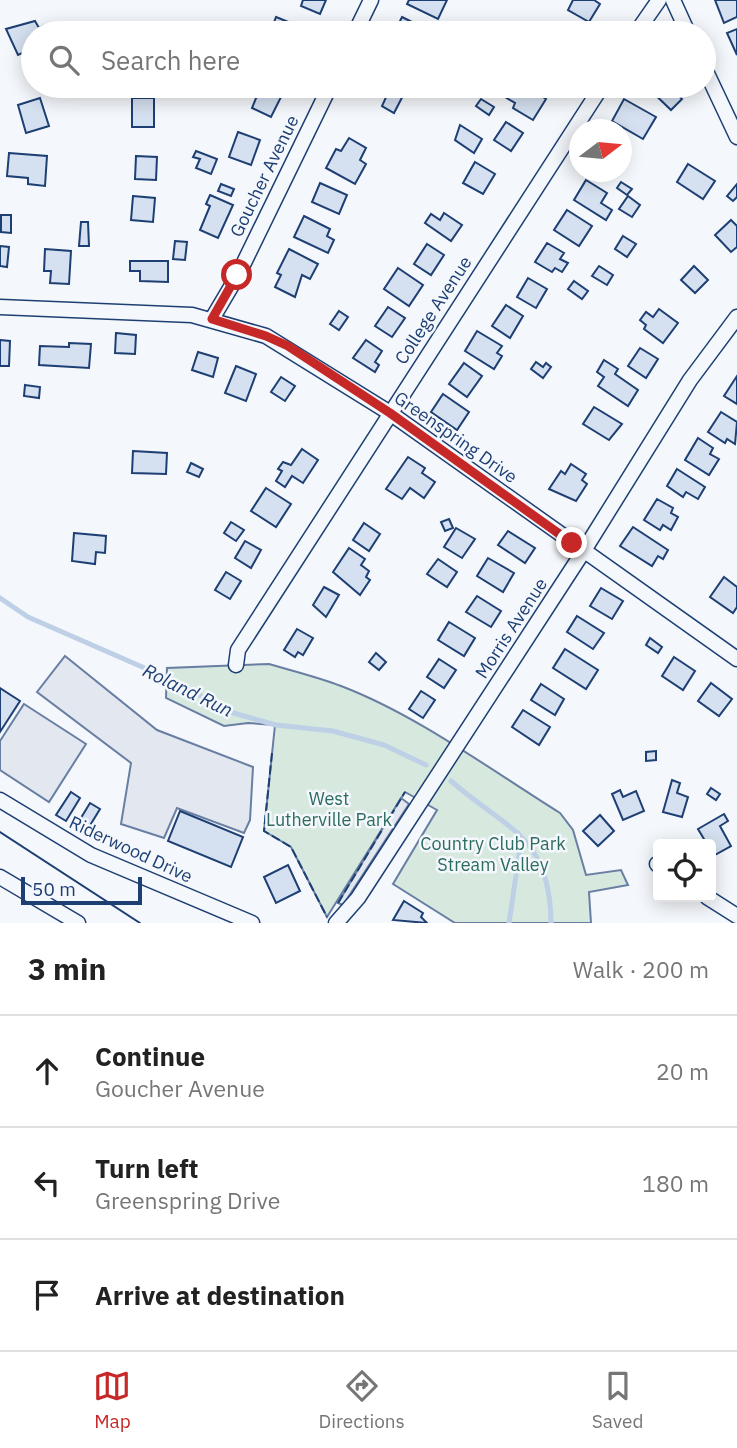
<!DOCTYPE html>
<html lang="en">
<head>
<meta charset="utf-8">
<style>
  :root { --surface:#fff; --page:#f2f2f2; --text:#222; --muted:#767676; --line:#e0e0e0; --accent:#c62828 }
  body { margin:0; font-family:"IBM Plex Sans",sans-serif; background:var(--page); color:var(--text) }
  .controls { position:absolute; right:21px; bottom:21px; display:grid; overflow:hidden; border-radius:7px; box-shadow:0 4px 18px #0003 }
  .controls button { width:63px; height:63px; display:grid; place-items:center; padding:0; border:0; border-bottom:2px solid var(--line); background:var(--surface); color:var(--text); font:35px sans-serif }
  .compass { position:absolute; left:569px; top:119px; width:63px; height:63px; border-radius:50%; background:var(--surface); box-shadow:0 4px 18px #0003; rotate:74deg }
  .scale { position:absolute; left:21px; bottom:18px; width:121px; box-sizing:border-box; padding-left:7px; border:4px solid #1d3f73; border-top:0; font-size:19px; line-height:24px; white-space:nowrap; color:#1d3f73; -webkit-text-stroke:5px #f4f7fb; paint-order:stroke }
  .stop { position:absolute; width:21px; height:21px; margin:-16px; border:5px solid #c62828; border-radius:50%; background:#fff }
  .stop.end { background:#c62828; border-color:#fff; box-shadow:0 2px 7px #0008 }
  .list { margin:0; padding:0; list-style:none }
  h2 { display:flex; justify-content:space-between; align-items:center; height:91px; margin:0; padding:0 28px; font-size:30px }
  h2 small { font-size:23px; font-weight:400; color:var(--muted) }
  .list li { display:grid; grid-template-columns:46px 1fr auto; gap:21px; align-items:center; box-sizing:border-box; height:112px; padding:0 28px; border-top:2px solid var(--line) }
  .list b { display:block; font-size:26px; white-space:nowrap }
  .list p { margin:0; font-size:23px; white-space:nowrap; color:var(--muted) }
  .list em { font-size:23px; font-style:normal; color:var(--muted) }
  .icon { flex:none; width:38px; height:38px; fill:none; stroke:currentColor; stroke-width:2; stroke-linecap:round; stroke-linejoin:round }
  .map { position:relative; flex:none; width:737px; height:923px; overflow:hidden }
  .search { position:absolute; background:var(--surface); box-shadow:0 4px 18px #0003; left:21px; right:21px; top:21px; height:77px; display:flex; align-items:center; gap:18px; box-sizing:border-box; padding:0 24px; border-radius:38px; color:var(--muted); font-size:26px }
  .sheet { height:427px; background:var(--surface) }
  nav { display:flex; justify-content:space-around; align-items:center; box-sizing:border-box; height:98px; border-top:2px solid var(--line); background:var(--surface); font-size:19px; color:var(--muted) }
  nav a { display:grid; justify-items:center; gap:4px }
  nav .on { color:var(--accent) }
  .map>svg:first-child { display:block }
</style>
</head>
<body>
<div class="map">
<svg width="737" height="923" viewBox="0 0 737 923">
  <rect width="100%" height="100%" fill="#f4f7fb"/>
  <!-- green -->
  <path fill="#d7e8df" stroke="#687fa3" stroke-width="2" d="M269,664C293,671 318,677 341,686C417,715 491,770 560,813L573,830L586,875L621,870L628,885L589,892L591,923H455L393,884L437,810L405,792L327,917L291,847L264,831L275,725L248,723L224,726L166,698L167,668Z"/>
  <!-- parking -->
  <g fill="#e3e8f0" stroke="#687fa3" stroke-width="2">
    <path d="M65,656L157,730L253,767L250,820L244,833L177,808L164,838L121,824L131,763L37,692Z"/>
    <path d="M24,704L86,744L49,802L0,770V741Z"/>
    <path d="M401,798L409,804L343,905L338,903Z"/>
  </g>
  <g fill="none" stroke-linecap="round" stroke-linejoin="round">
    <!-- stream -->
    <g stroke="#bed0e5" stroke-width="5">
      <path d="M0,598L28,617L172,680L230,712L276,725L333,731L384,745L426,765"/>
      <path d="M451,781C508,831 550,835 551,923"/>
      <path d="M509,923L519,855L518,833"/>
    </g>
  </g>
  <!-- building -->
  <g fill="#d5e0f0" stroke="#1d3f73" stroke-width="2">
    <path d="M303,0H326L320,14L301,6Z"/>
    <path d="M409,0H447L438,19L407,4Z"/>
    <path d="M573,0H594L600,4L589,22L568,10Z"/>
    <path d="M715,0H737V17L724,23Z"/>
    <path d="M276,17L306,29L305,33H270Z"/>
    <path d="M402,17L418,25L414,33H394Z"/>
    <path d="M35,21L39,28L45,25L49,33H33V48L18,55L6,29Z"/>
    <path d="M737,29V55L727,33Z"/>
    <path d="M261,86L282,95L271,117L252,108Z"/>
    <path d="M372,86H408L394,113L382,106L388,93Z"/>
    <path d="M646,86H673L670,88L682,99L671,110Z"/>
    <path d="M526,87L546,99L533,120L513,108L515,103L505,97L510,89L521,96Z"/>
    <path d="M40,98L49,126L26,133L18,105Z"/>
    <rect x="132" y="98" width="22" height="29"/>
    <path d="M481,99L494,107L489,115L476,106Z"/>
    <path d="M624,99L656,117L643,139L612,121Z"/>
    <path d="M506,122L523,133L511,151L494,140Z"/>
    <path d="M460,125L482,139L474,153L455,140Z"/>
    <path d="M238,132L260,140L251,165L229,157Z"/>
    <path d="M349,138L366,148L360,160L366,164L355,184L326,168L336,149L341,151Z"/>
    <path d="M196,151L217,159L211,174L196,168L200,159L193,157Z"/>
    <path d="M9,153L47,156L45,186L28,184V178L7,176Z"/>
    <path d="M136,156L157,157L156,180L135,179Z"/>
    <path d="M475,162L495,174L483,194L463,183Z"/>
    <path d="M688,164L715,181L703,199L677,182Z"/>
    <path d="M586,180L607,193L601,203L612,210L606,220L574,200Z"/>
    <path d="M621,182L632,189L627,195L617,188Z"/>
    <path d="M320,183L347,195L339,214L312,202Z"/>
    <path d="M221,184L234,189L231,196L218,191Z"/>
    <path d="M737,184V197L733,201L727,196Z"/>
    <path d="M210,195L233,205L218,238L200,230L210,206L206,204Z"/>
    <path d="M133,196L155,198L153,222L131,220Z"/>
    <path d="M628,196L640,205L632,217L619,209Z"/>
    <path d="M567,210L592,226L579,246L554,230Z"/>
    <path d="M444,213L462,225L451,241L425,223L431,214L440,220Z"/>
    <path d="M1,215H11V233L1,232Z"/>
    <path d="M304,216L330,229L327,236L334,240L328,253L294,237Z"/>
    <path d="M731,220L737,226V247L731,252L715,235Z"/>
    <path d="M81,222H88L89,246H79Z"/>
    <path d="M623,236L636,244L627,257L615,249Z"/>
    <path d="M175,241L187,242L185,260L173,259Z"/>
    <path d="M547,243L564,253L560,259L568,263L562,272L555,268L552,272L535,262Z"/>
    <path d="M427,244L444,255L431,275L414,264Z"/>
    <path d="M0,246L9,247L7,267L0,266Z"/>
    <path d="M45,249L71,251L69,284L50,283L51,271H44Z"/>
    <path d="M289,249L318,264L310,279L302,275L295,297L275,287L281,275L277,273Z"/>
    <path d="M130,261H168V282L140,281V271H130Z"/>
    <path d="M599,266L613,275L607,285L592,276Z"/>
    <path d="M694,266L708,280L695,293L681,280Z"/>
    <path d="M398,268L423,285L409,306L384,289Z"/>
    <path d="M528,278L547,289L536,308L517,297Z"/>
    <path d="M574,281L588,291L582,299L568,289Z"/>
    <path d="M506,305L523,316L510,338L492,326Z"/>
    <path d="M388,307L405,318L392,337L375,326Z"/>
    <path d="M659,309L678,323L663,343L644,329L646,325L640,320L646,312L653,317Z"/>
    <path d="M339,311L348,317L339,330L330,324Z"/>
    <path d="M477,331L502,346L497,353L502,356L494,369L465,351Z"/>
    <path d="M116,333L136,335L135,354L115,353Z"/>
    <path d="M0,340L10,341L9,366H0Z"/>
    <path d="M366,340L382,351L375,362L379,365L375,372L353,358Z"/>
    <path d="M69,343L91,344L89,368L39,365L40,346L69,347Z"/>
    <path d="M640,348L658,359L646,378L628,366Z"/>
    <path d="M198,352L218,358L213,377L192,370Z"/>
    <path d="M604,360L618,369L615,374L638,390L628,406L598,386L604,377L597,372Z"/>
    <path d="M536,362L543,367L546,363L551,367L543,378L531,369Z"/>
    <path d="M464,363L482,376L467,397L449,384Z"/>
    <path d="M236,366L256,374L246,401L225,393Z"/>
    <path d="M737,376V404L724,396Z"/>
    <path d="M281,377L295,386L285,401L271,392Z"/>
    <path d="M25,385L40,387L39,398L24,396Z"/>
    <path d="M443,394L469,412L457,430L431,412Z"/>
    <path d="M594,407L622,424L609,440L583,424Z"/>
    <path d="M721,412L737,422L735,444L727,439L725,443L708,432Z"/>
    <path d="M698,438L713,448L710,454L719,459L709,475L685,460Z"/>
    <path d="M302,449L318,460L303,483L292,476L285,487L276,481L282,471L278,469L283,462L291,465Z"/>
    <path d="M133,451L167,453L166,474L132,473Z"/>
    <path d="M408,457L425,468L422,473L435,482L424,498L410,488L402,499L386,489Z"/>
    <path d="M191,463L203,469L199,477L187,472Z"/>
    <path d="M571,464L586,474L582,480L587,484L576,501L549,489L561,471L565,474Z"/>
    <path d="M677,469L705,487L698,499L686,492L683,497L667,486Z"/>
    <path d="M266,488L291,504L276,527L251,511Z"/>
    <path d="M657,499L673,508L671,513L678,517L671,530L663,525L660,530L644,520Z"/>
    <path d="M449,519L453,528L445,531L441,522Z"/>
    <path d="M231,522L244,530L236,541L224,533Z"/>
    <path d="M364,523L380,534L369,551L353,540Z"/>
    <path d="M633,527L668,550L663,559L658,556L652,566L620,546Z"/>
    <path d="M456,528L475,539L462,558L444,547Z"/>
    <path d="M508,531L535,548L525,563L498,545Z"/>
    <path d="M74,533L106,536L105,553L96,552L95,564L72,561Z"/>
    <path d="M245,541L261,550L251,568L235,558Z"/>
    <path d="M349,548L365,559L361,565L369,571L366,577L370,580L360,595L333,572Z"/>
    <path d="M488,558L514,573L503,592L477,576Z"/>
    <path d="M438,559L457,572L447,587L427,574Z"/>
    <path d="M226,572L241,581L230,599L215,590Z"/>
    <path d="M724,577L737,587V607L733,613L710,597Z"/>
    <path d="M324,587L339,595L326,617L313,605Z"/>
    <path d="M601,588L623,601L612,619L590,606Z"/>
    <path d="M477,596L501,611L491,627L466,612Z"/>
    <path d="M577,616L604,633L593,649L567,632Z"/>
    <path d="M449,622L475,638L464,656L438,640Z"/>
    <path d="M297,629L313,638L303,655L298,652L295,657L284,650Z"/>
    <path d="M650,638L662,647L658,653L646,645Z"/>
    <path d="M565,649L598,670L586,689L553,668Z"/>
    <path d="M376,653L386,662L379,670L369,662Z"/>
    <path d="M674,657L695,671L683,690L662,676Z"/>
    <path d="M439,659L456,670L444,688L427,677Z"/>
    <path d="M711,683L732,699L719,716L698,701Z"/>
    <path d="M541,684L564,699L555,715L531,700Z"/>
    <path d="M0,688L20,701L0,732Z"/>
    <path d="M421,691L435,700L423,718L409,709Z"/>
    <path d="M523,710L550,727L539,745L512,727Z"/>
    <path d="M656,751V760L646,761V752Z"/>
    <path d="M672,780L680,783L677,793L688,797L682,817L663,812Z"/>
    <path d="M711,788L720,794L716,800L707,794Z"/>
    <path d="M620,790L623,797L636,791L644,811L623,820L612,794Z"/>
    <path d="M71,792L80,798L66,821L56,815Z"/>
    <path d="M90,803L100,809L86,832L76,826Z"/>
    <path d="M180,811L243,837L231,867L168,841Z"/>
    <path d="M724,814L728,821L720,826L731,846L713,856L711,844H707L698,829Z"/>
    <path d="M600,815L614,831L598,846L583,831Z"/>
    <path d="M288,865L300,891L276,903L264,877Z"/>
    <path d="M404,901L423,913L421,917L427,923L393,920Z"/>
  </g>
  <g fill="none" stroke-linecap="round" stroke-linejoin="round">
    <defs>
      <g id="street">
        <path d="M673,0L688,33"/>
        <path d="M355,33L371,0"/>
        <path d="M636,33L659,0"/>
        <path d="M704,67L737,137"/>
        <path d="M0,307L192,315L266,336L390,413L737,659"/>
        <path d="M212,319L238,275L330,86"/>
        <path d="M236,665L238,650L602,86"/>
        <path d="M0,800L91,855L252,923"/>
        <path d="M657,864L658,865"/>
        <path d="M0,877L78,923"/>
        <path d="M707,897L737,916"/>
        <path d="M336,923L358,898L583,552L690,380L737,317"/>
      </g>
    </defs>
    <!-- street casing -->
    <use href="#street" stroke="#1d3f73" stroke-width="17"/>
    <!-- street -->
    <use href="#street" stroke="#f4f7fb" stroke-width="14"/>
    <!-- tram -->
    <path stroke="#1d3f73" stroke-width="2" d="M0,832L140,923"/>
    <!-- fence -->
    <g stroke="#1d3f73" stroke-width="2" stroke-dasharray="9 3.5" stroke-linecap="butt">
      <path d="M272,753L264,831L291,847L327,917"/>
      <path d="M338,903L405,792"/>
    </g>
  </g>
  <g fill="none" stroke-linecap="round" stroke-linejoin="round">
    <!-- route -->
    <path stroke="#c62828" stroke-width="9" d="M237,275L212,319L266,336L288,346L390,413L572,543"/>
  </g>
  <g text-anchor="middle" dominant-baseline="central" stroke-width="5" stroke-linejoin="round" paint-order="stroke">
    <!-- street labels -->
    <g font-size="18" fill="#1d3f73" stroke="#f4f7fb">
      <text transform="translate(264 176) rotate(-64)">Goucher Avenue</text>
      <text transform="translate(433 310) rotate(-57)">College Avenue</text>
      <text transform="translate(456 437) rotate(35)">Greenspring Drive</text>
      <text transform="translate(511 628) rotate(-57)">Morris Avenue</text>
      <text transform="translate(131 849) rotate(25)">Riderwood Drive</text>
    </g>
    <!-- park labels -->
    <g font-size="18" fill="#2c6c60" stroke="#f4f7fb">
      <text x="329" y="798">West<tspan x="329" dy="21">Lutherville Park</tspan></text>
      <text x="493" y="843">Country Club Park<tspan x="493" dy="21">Stream Valley</tspan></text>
    </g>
    <!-- water labels -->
    <g font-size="19" font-style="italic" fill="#1d3f73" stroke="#f4f7fb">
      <text transform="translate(188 690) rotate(26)">Roland Run</text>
    </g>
  </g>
</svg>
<div class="controls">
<button><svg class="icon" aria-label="locate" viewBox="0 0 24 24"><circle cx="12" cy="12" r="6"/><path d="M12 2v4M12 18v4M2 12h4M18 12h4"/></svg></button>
</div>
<svg class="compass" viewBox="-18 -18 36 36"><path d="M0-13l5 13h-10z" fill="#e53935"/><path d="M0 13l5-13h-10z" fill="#767676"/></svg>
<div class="scale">50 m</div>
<div class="stop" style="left:237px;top:275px"></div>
<div class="stop end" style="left:572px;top:543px"></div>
<div class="search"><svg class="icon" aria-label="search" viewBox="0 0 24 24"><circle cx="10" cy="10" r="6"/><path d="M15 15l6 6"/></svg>Search here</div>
</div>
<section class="sheet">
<h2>3 min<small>Walk · 200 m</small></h2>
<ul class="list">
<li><svg class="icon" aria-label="ahead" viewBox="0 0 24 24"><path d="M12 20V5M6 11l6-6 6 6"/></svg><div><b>Continue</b><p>Goucher Avenue</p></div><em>20 m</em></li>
<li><svg class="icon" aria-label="left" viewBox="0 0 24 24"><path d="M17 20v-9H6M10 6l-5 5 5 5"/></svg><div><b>Turn left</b><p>Greenspring Drive</p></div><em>180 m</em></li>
<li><svg class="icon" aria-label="arrive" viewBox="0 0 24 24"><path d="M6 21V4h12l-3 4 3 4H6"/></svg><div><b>Arrive at destination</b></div></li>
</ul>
</section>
<nav>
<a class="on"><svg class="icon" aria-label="map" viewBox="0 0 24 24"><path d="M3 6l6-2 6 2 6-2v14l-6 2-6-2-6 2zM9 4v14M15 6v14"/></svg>Map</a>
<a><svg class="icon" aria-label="directions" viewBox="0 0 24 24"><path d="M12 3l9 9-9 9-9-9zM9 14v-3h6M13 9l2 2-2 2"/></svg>Directions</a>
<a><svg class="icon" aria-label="saved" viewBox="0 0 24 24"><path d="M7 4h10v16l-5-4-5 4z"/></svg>Saved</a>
</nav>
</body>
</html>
